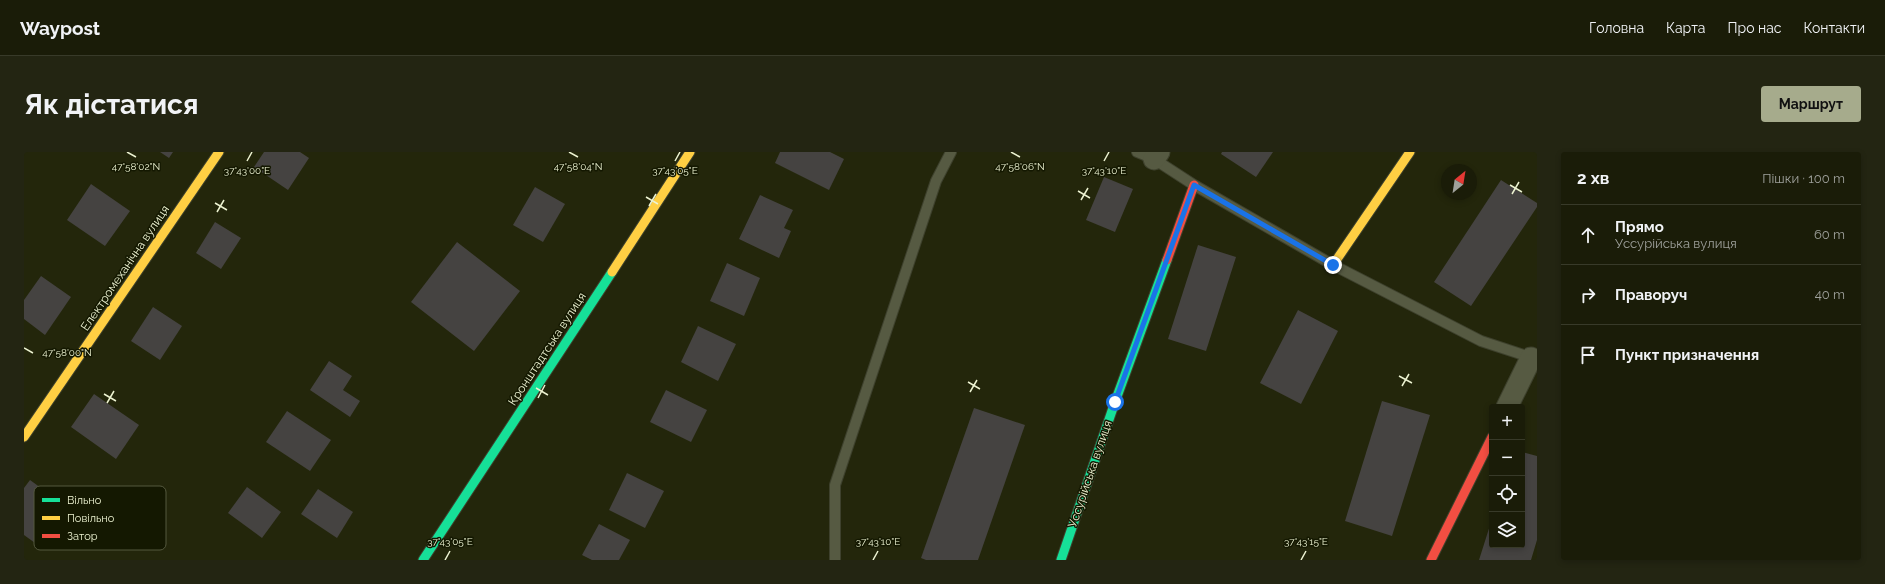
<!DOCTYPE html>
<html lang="uk">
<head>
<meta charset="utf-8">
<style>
  :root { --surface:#1a1c08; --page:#232512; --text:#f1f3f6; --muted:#9fa19c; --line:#383a29; --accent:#a6ab8c }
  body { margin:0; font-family:Raleway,sans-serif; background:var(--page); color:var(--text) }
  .controls { position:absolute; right:12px; bottom:12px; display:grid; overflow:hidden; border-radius:4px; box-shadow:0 2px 6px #0003 }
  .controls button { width:36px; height:36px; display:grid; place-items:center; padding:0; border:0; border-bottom:1px solid var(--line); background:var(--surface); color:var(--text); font:20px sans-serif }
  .compass { position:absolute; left:1417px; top:12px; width:36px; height:36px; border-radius:50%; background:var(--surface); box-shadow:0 2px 6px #0003; rotate:30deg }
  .stop { position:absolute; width:12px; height:12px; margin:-9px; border:3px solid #1a73e8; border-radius:50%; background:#fff }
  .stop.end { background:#1a73e8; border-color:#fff; box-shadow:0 1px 4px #0008 }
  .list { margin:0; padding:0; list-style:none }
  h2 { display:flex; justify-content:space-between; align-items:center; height:52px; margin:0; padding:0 16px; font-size:17px }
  h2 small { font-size:13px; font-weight:400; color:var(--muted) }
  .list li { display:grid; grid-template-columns:26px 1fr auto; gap:12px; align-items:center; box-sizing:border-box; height:60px; padding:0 16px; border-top:1px solid var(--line) }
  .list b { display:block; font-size:15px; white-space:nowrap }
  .list p { margin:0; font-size:13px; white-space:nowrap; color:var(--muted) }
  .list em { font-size:13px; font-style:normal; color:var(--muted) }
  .icon { flex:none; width:22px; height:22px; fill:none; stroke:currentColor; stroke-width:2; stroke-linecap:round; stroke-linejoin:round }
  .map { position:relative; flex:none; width:1513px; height:408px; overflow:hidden; border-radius:4px }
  header { display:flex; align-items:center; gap:24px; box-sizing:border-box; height:56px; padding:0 20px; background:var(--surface); border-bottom:1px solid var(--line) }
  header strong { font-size:19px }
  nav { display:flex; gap:22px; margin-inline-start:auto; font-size:14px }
  .intro { display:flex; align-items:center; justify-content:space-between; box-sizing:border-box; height:96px; padding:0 24px }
  h1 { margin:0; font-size:28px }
  .button { padding:10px 18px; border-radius:4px; background:var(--accent); color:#111; font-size:14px; font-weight:700 }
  main { display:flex; gap:24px; padding:0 24px }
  aside { flex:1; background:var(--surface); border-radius:4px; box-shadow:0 2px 6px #0003 }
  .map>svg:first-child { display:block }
</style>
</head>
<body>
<header>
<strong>Waypost</strong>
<nav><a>Головна</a><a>Карта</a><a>Про нас</a><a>Контакти</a></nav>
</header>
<div class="intro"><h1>Як дістатися</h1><a class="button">Маршрут</a></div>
<main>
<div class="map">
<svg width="1513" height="408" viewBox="0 0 1513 408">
  <rect width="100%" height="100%" fill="#23260b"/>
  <!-- building -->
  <g fill="#454341">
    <path d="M136,0H149L145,6Z"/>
    <path d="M240,0H276L285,6L264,38L230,15Z"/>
    <path d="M756,0H806L820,7L805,38L751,11Z"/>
    <path d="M1198,0H1249L1232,25L1197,2Z"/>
    <path d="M1080,25L1109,37L1091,80L1062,68Z"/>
    <path d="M1477,28L1513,51V55L1447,154L1410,130Z"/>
    <path d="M67,32L106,59L81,94L43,68Z"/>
    <path d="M511,35L541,52L519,90L489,73Z"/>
    <path d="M736,43L769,58L760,76L767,79L755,106L715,87Z"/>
    <path d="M191,70L217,86L197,117L172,101Z"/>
    <path d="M433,90L496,139L450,199L387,150Z"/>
    <path d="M1174,93L1212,105L1182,199L1144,187Z"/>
    <path d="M703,111L736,126L720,164L686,149Z"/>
    <path d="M17,124L47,145L21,183L0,167V148Z"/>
    <path d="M129,155L158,174L136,208L107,189Z"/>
    <path d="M1274,158L1314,179L1277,252L1236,231Z"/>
    <path d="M674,174L712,192L694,229L657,210Z"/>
    <path d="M305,209L328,224L319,238L336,249L326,265L286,238Z"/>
    <path d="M642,238L683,258L667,290L626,270Z"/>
    <path d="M70,242L115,273L92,307L47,275Z"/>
    <path d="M1358,249L1406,263L1368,384L1321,369Z"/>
    <path d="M950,256L1001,273L954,408H902L897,406Z"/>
    <path d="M263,259L307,288L286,319L242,290Z"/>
    <path d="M1498,300L1513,304V388L1507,408H1455L1468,367V393H1498Z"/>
    <path d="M603,321L640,339L621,376L585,358Z"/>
    <path d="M6,328L46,357L18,396L0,383V336Z"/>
    <path d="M223,335L257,360L238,386L204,361Z"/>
    <path d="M294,337L329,360L313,386L277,362Z"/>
    <path d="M575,372L606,388L595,408H568L558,403Z"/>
  </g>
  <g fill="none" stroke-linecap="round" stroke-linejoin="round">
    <defs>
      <g id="lane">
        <path d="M1113,0L1130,7L1170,33L1309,113L1457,189L1509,206"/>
        <path d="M811,408V333L912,29L927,0"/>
      </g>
      <g id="street">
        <path d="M1130,7L1135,0"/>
        <path d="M1483,255L1507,206"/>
      </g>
      <g id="fast">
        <path d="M399,408L588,120"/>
        <path d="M1037,408L1091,250L1143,108"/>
      </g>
      <g id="slow">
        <path d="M1309,113L1386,0"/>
        <path d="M588,120L666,0"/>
        <path d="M0,285L195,0"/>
      </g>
      <g id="jam">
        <path d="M1143,108L1170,33"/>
        <path d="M1407,408L1468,285"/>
      </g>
    </defs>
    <!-- lane casing -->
    <use href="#lane" stroke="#3e412d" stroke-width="12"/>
    <!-- street casing -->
    <use href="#street" stroke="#3e412d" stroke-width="23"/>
    <!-- fast casing -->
    <use href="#fast" stroke="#3e412d" stroke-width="11"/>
    <!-- slow casing -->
    <use href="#slow" stroke="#3e412d" stroke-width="11"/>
    <!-- jam casing -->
    <use href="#jam" stroke="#3e412d" stroke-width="11"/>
    <!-- lane -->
    <use href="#lane" stroke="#565a42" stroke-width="10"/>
    <!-- street -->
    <use href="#street" stroke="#565a42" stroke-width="21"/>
    <!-- fast -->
    <use href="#fast" stroke="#16e098" stroke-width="9"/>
    <!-- slow -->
    <use href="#slow" stroke="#ffcf43" stroke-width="9"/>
    <!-- jam -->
    <use href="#jam" stroke="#f24e42" stroke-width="9"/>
  </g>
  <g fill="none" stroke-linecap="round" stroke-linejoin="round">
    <!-- route -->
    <path stroke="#1a73e8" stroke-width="5" d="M1091,250L1170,33L1309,113"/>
  </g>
  <!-- ticks -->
  <path fill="none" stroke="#ecf2d1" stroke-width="1.5" d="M103,0L112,5M545,0L554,5M987,0L996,5M223,9L228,0M651,9L656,0M1080,9L1085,0M1486,33L1498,40M1054,39L1066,46M1488,42L1495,30M622,45L634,52M1057,48L1064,36M191,51L203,58M625,54L632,42M193,60L200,48M0,196L9,201M1375,224L1388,231M944,230L956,237M1378,234L1385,222M512,236L524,243M946,240L953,228M80,242L92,249M514,246L521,233M83,251L90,239M421,408L426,399M849,408L854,399M1277,408L1282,399"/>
  <g text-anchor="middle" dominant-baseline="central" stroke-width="3" stroke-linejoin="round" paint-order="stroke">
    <!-- street labels -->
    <g font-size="12" fill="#ecf2d1" stroke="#141801">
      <text transform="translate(101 116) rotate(-56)">Електромеханічна вулиця</text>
      <text transform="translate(523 197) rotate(-57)">Кронштадтська вулиця</text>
      <text transform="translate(1066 322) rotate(-71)">Уссурійська вулиця</text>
    </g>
  </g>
  <!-- legend -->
  <rect x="10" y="334" width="132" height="64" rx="6" fill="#141801" stroke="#55593f" stroke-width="1"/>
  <rect x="18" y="346" width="18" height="4" fill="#16e098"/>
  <rect x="18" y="364" width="18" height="4" fill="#ffcf43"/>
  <rect x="18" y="382" width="18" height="4" fill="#f24e42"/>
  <g font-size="11" fill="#ecf2d1">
    <text x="43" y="352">Вільно</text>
    <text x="43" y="370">Повільно</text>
    <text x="43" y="388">Затор</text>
  </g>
  <g font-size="10" text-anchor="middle" fill="#ecf2d1" stroke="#141801" stroke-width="3" stroke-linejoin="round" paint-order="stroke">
    <text x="554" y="18">47°58'04"N</text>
    <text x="112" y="18">47°58'02"N</text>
    <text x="996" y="18">47°58'06"N</text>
    <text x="223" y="22">37°43'00"E</text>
    <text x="651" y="22">37°43'05"E</text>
    <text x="1080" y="22">37°43'10"E</text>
    <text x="43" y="204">47°58'00"N</text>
    <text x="426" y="393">37°43'05"E</text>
    <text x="854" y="393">37°43'10"E</text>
    <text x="1282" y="393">37°43'15"E</text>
  </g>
</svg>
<div class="controls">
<button>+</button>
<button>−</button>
<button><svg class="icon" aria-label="locate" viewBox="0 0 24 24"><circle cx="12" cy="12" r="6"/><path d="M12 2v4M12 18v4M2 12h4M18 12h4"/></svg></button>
<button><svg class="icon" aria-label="layers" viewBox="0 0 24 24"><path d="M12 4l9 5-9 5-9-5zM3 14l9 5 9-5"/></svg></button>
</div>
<svg class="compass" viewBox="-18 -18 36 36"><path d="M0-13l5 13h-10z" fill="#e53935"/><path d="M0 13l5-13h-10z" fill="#9fa19c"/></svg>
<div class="stop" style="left:1091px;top:250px"></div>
<div class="stop end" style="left:1309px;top:113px"></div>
</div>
<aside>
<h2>2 хв<small>Пішки · 100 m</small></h2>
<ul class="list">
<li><svg class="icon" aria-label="ahead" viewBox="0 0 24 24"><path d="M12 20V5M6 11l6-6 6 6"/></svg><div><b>Прямо</b><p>Уссурійська вулиця</p></div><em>60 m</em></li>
<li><svg class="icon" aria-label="right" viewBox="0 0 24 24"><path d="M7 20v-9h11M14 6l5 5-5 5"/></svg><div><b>Праворуч</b></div><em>40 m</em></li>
<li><svg class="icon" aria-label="arrive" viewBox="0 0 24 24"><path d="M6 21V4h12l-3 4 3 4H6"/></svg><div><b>Пункт призначення</b></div></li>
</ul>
</aside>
</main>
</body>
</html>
